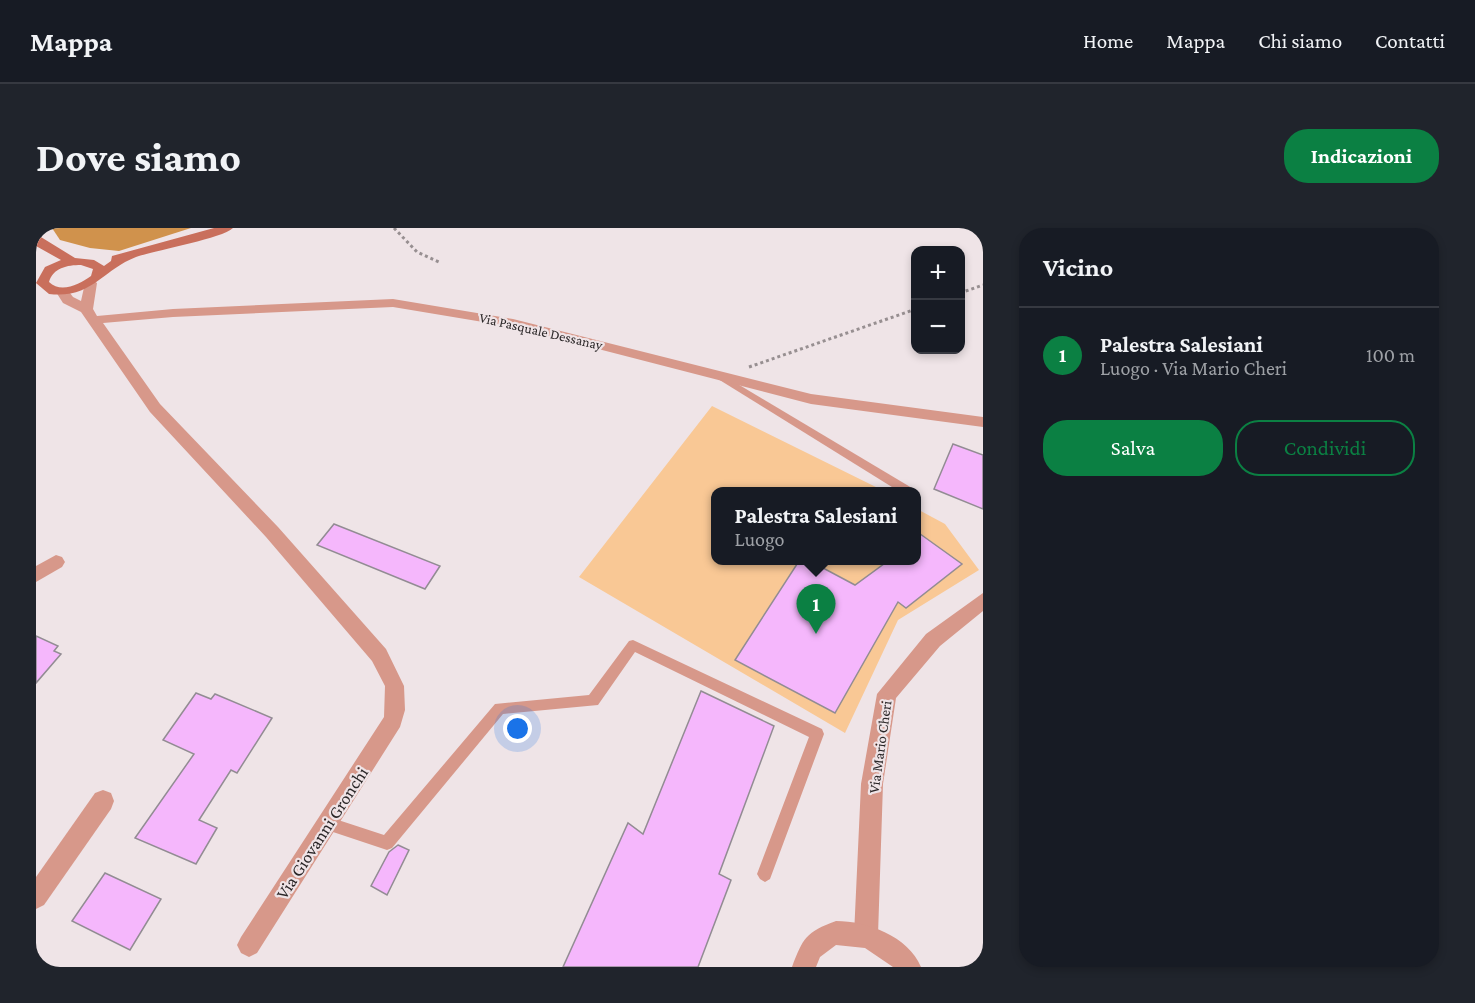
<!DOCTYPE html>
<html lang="it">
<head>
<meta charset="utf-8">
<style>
  :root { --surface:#171b24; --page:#20242c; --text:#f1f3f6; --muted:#9ea1a6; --line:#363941; --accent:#0b8043 }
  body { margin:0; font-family:"Crimson Pro",serif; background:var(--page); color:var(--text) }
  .controls { position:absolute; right:18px; top:18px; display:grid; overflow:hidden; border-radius:12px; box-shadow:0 3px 9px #0003 }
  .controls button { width:54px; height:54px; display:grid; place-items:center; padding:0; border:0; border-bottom:2px solid var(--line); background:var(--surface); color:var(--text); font:30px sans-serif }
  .you { position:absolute; left:482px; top:501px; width:21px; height:21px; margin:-15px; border:4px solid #fff; border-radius:50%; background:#1a73e8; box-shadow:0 0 0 9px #1a73e833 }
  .badge { display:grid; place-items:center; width:39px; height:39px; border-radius:50%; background:var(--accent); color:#fff; font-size:20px; font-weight:700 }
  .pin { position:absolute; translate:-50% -50px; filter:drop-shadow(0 2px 3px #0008) }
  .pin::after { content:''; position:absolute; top:32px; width:21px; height:18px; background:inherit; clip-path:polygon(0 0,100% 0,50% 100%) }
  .popup { position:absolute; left:675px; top:259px; width:210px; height:78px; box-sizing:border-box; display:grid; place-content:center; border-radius:12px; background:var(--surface); filter:drop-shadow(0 2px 4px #0005); font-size:20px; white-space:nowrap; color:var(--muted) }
  .popup b { font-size:22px; color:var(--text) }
  .popup::after { content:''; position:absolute; left:50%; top:100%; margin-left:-12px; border:12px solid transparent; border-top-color:var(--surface) }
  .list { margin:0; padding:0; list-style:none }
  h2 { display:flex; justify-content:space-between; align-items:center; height:78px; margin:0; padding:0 24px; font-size:26px }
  h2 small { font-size:20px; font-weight:400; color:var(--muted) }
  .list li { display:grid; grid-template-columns:39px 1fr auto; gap:18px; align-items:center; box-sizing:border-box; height:96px; padding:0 24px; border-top:2px solid var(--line) }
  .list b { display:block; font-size:22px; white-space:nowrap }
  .list p { margin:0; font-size:20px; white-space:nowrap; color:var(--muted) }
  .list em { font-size:20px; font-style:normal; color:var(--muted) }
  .actions { display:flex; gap:12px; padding:18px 24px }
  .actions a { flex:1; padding:14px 0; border:2px solid var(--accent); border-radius:24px; text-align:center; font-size:21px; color:var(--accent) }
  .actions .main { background:var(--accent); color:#fff }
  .map { position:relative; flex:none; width:947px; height:739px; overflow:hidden; border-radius:24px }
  header { display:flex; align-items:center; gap:36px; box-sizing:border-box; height:84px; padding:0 30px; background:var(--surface); border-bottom:2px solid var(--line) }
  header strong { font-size:28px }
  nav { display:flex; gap:33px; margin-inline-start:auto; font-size:21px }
  .intro { display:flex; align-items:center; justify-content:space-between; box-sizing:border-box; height:144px; padding:0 36px }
  h1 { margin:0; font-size:42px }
  .button { padding:15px 27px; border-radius:24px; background:var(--accent); color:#fff; font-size:21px; font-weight:700 }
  main { display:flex; gap:36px; padding:0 36px }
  aside { flex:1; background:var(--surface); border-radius:24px; box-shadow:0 3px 9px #0003 }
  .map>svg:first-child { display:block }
</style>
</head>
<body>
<header>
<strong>Mappa</strong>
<nav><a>Home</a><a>Mappa</a><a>Chi siamo</a><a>Contatti</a></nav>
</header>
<div class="intro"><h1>Dove siamo</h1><a class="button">Indicazioni</a></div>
<main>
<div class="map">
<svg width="947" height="739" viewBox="0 0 947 739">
  <rect width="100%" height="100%" fill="#efe4e7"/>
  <!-- green -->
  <path fill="#f9c895" d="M676,178L848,263L680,264V332H880L881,281L909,296L943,342L862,392L809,505L543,349Z"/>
  <!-- forest -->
  <path fill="#d0924c" d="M16,0H155L83,23L54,20L24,12Z"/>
  <!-- building -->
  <g fill="#f5b7fc" stroke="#928c93" stroke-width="1.5">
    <path d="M917,216L947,227V281L898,261Z"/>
    <path d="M298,296L404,338L389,361L281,317Z"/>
    <path d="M880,303L926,336L870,380L862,374L799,485L699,432L763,333H774L819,357L852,333H880Z"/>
    <path d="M0,408L22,418L18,423L25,426L0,455Z"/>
    <path d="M665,463L738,498L683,646L695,652L662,739H527L592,595L607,606Z"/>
    <path d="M160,465L175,471L179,466L236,490L201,545L195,542L163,592L181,600L160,636L99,610L158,526L127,512Z"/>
    <path d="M362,617L373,622L351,667L335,658L353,624Z"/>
    <path d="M69,645L125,671L94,722L36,693Z"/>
  </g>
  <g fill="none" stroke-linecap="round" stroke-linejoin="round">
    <!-- path -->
    <g stroke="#978f91" stroke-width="3" stroke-dasharray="3 3" stroke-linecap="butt">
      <path d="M358,0L381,24L405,35"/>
      <path d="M924,65L947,57"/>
      <path d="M713,139L880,81"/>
    </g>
    <!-- service -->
    <g fill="#d7988a" fill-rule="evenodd">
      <path d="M685,146L876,260L877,264H864L682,151L680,149Z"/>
      <path d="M597,412L786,501L788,506L734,651L729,654L724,651L721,646L773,509L599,424L562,477L467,486L356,620L351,622L288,601L286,596L288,591L293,589L348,607L459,476L553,467L593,413Z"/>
    </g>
    <!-- minor -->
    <g fill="#d7988a" fill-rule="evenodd">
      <path d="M55,51L61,55L57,81L61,88L137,81L357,71L477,91L775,166L947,189V199L775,176L477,99L357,79L137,89L67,95L124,176L242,299L350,421L368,458L369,482L364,499L221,725L213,729L205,725L201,717L205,709L348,489L349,458L336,433L230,309L114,184L45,84L27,75L20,64L21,61H31L37,69L45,73L49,55Z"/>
      <path d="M20,327L26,329L29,334L26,339L0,354V338Z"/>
      <path d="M947,365V383L904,418L860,470L847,556L842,707L838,715L830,719L822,715L818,707L825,556L841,466L890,406Z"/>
      <path d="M67,562L75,565L78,573L75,581L8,677L0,681V649L59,565Z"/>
    </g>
    <!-- tertiary -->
    <path fill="#d7988a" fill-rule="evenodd" d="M800,693C831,693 872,708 885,739H857L829,720L800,717L784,729L780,739H756C767,710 770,704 800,693Z"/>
    <!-- secondary -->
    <path fill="#c96f5c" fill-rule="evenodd" d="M178,0H197C185,11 120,22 100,29C66,42 56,71 13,66L0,55L9,39L25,32L0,18V6L39,30L58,32L68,38L75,33L76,28ZM45,37L57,41L55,48C44,56 25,66 13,54C17,40 31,37 45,37Z"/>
  </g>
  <g text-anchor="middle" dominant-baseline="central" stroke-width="4.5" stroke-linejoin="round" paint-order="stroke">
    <!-- far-street labels -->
    <g font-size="14" fill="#2b2728" stroke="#efe4e7">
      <text transform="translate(505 103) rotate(13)">Via Pasquale Dessanay</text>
    </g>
    <!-- street labels -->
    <g font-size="15" fill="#2b2728" stroke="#efe4e7">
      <text transform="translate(844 519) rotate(-82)">Via Mario Cheri</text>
    </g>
    <!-- near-street labels -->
    <g font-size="18" fill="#2b2728" stroke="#efe4e7">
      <text transform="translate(286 605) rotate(-57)">Via Giovanni Gronchi</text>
    </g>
  </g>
</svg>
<div class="controls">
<button>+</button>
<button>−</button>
</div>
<div class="you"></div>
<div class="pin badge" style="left:780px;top:406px">1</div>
<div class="popup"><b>Palestra Salesiani</b>Luogo</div>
</div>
<aside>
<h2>Vicino<small></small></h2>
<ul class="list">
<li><span class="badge">1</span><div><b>Palestra Salesiani</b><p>Luogo · Via Mario Cheri</p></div><em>100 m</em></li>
</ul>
<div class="actions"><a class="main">Salva</a><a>Condividi</a></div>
</aside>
</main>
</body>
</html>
